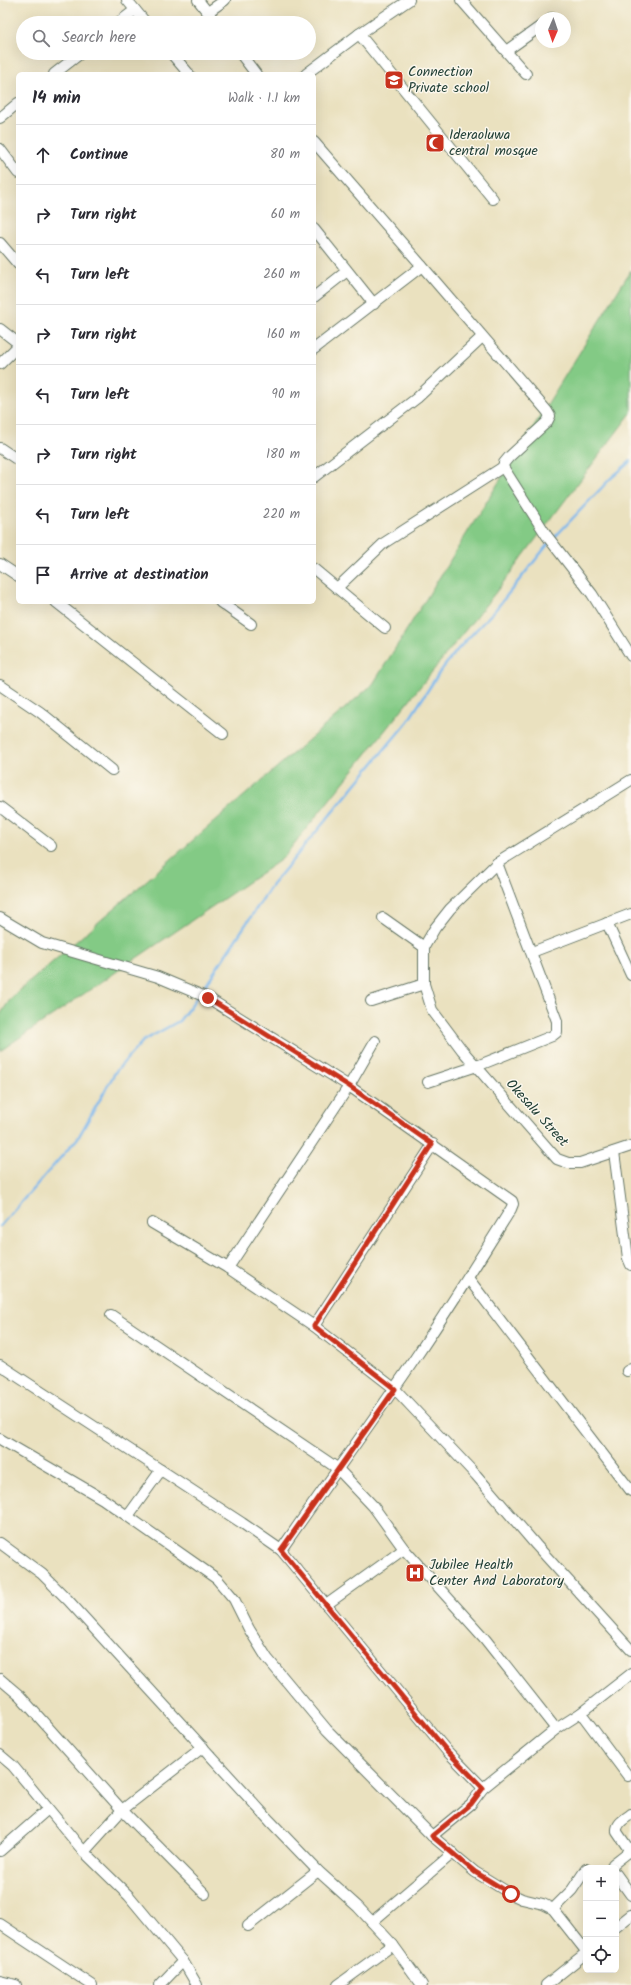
<!DOCTYPE html>
<html lang="en">
<head>
<meta charset="utf-8">
<style>
  :root { --surface:#fff; --page:#f7f7f7; --text:#2b2b33; --muted:#7c7c81; --line:#e1e1e2 }
  body { margin:0; font-family:Kalam,sans-serif; background:var(--page); color:var(--text) }
  .controls { position:absolute; right:12px; bottom:12px; display:grid; overflow:hidden; border-radius:6px; box-shadow:0 4px 16px #0002 }
  .controls button { width:36px; height:36px; display:grid; place-items:center; padding:0; border:0; border-bottom:1px solid var(--line); background:var(--surface); color:var(--text); font:20px sans-serif }
  .compass { position:absolute; left:535px; top:12px; width:36px; height:36px; border-radius:50%; background:var(--surface); box-shadow:0 4px 16px #0002; rotate:182deg }
  .stop { position:absolute; width:12px; height:12px; margin:-9px; border:3px solid #c8321e; border-radius:50%; background:#fff }
  .stop.end { background:#c8321e; border-color:#fff; box-shadow:0 1px 4px #0008 }
  .list { margin:0; padding:0; list-style:none }
  h2 { display:flex; justify-content:space-between; align-items:center; height:52px; margin:0; padding:0 16px; font-size:17px }
  h2 small { font-size:13px; font-weight:400; color:var(--muted) }
  .list li { display:grid; grid-template-columns:26px 1fr auto; gap:12px; align-items:center; box-sizing:border-box; height:60px; padding:0 16px; border-top:1px solid var(--line) }
  .list b { display:block; font-size:15px; white-space:nowrap }
  .list em { font-size:13px; font-style:normal; color:var(--muted) }
  .icon { flex:none; width:22px; height:22px; fill:none; stroke:currentColor; stroke-width:2; stroke-linecap:round; stroke-linejoin:round }
  .map { position:relative; flex:none; width:631px; height:1985px; overflow:hidden }
  .search { position:absolute; background:var(--surface); box-shadow:0 4px 16px #0002; left:16px; top:16px; width:300px; height:44px; display:flex; align-items:center; gap:10px; box-sizing:border-box; padding:0 14px; border-radius:22px; color:var(--muted); font-size:15px }
  .panel { position:absolute; background:var(--surface); box-shadow:0 4px 16px #0002; left:16px; top:72px; width:300px; height:532px; border-radius:6px }
  .map>svg:first-child { display:block }
</style>
</head>
<body>
<div class="map">
<svg width="631" height="1985" viewBox="0 0 631 1985">
  <rect width="100%" height="100%" fill="#fbf7ec"/>
  <filter id="ink" filterUnits="userSpaceOnUse"><feTurbulence type="fractalNoise" baseFrequency=".025" numOctaves="2"/><feDisplacementMap in="SourceGraphic" scale="8" xChannelSelector="R" yChannelSelector="G"/><feConvolveMatrix kernelMatrix="1 2 1 2 8 2 1 2 1" color-interpolation-filters="sRGB"/></filter>
  <filter id="wash" filterUnits="userSpaceOnUse"><feTurbulence type="fractalNoise" baseFrequency=".012" numOctaves="4" result="noise"/><feDisplacementMap in="SourceGraphic" scale="16" xChannelSelector="R" yChannelSelector="G"/><feGaussianBlur stdDeviation="0.9" result="paint"/><feColorMatrix in="noise" values="0 0 0 0 0 0 0 0 0 0 0 0 0 0 0 0 0 1.4 0 .05"/><feComposite in="paint" operator="in"/></filter>
  <g filter="url(#wash)">
    <rect width="100%" height="100%" fill="#eae1bf"/>
    <!-- green -->
    <path fill="#83ca85" stroke="#51845c" d="M631,270V413L496,592L282,859L0,1051V1015L11,998L373,684Z"/>
    <g fill="none" stroke-linecap="round" stroke-linejoin="round">
      <!-- stream -->
      <g stroke="#7bb7ed" stroke-width="2.5">
        <path d="M553,539L610,479L631,461"/>
        <path d="M201,992L272,885L408,721L439,673L458,649L496,609L549,543"/>
        <path d="M0,1226L78,1138L116,1071L143,1041L179,1021L198,996"/>
      </g>
    </g>
  </g>
  <g filter="url(#ink)">
    <g fill="none" stroke-linecap="round" stroke-linejoin="round">
      <defs>
        <g id="minor">
          <path d="M127,0L146,23"/>
          <path d="M198,0L216,23"/>
          <path d="M461,0L526,74"/>
          <path d="M208,12L225,0"/>
          <path d="M551,18H552"/>
          <path d="M118,23L135,10"/>
          <path d="M359,34L493,199"/>
          <path d="M506,51L541,26"/>
          <path d="M171,53L189,74"/>
          <path d="M240,53L256,74"/>
          <path d="M54,74L81,53"/>
          <path d="M306,74L359,34L409,0"/>
          <path d="M0,118L18,103"/>
          <path d="M314,142L422,266L314,349"/>
          <path d="M0,149L18,173"/>
          <path d="M314,229L374,304"/>
          <path d="M0,243L18,264"/>
          <path d="M422,266L547,411L550,416L547,422L509,457L504,463L503,467L547,536L592,594L631,656"/>
          <path d="M314,297L347,271"/>
          <path d="M0,329L18,343"/>
          <path d="M0,364L18,346"/>
          <path d="M0,448L18,460"/>
          <path d="M314,477L417,398L482,337"/>
          <path d="M0,564L18,576"/>
          <path d="M314,569L385,628"/>
          <path d="M337,588L384,543L503,467"/>
          <path d="M56,602L223,734"/>
          <path d="M220,602L251,624"/>
          <path d="M0,685L40,712L112,770"/>
          <path d="M631,780L497,863L450,909L435,928L424,947V984L432,1010L462,1050L557,1159L568,1163H580L631,1146"/>
          <path d="M0,807L51,846"/>
          <path d="M0,918L42,943L158,977L208,998L349,1086L512,1201L513,1204L511,1209C473,1270 435,1331 394,1389C357,1443 318,1496 281,1550"/>
          <path d="M383,918L424,947"/>
          <path d="M607,923L631,975"/>
          <path d="M532,952L631,914"/>
          <path d="M371,1001L424,984"/>
          <path d="M428,1082L477,1066L552,1036L557,1032V1021L497,863"/>
          <path d="M614,1152L628,1258L631,1265"/>
          <path d="M152,1223L228,1268L314,1326L395,1389L476,1475L536,1545L631,1650"/>
          <path d="M228,1268L349,1086L375,1041"/>
          <path d="M468,1278L631,1491"/>
          <path d="M111,1315L337,1468L373,1506L404,1549L485,1639L556,1729"/>
          <path d="M314,1326L433,1144"/>
          <path d="M0,1365L242,1523L281,1550L447,1751L483,1788"/>
          <path d="M627,1371L631,1369"/>
          <path d="M0,1439L103,1499L217,1579L234,1599L249,1629L267,1658L327,1730L432,1836L475,1872L511,1894L522,1899L543,1904L553,1909L586,1951"/>
          <path d="M128,1516L161,1470"/>
          <path d="M0,1543L42,1574L68,1600L270,1821L318,1871L358,1907L393,1945L422,1985"/>
          <path d="M326,1605L404,1549"/>
          <path d="M0,1679L20,1696L122,1810L205,1894"/>
          <path d="M581,1713L628,1776"/>
          <path d="M0,1755L13,1766L84,1852L129,1896L183,1961L197,1985"/>
          <path d="M432,1836L471,1804L483,1788L556,1729L581,1713L631,1674"/>
          <path d="M0,1851L48,1809"/>
          <path d="M630,1851L617,1832C616,1823 625,1819 631,1814"/>
          <path d="M84,1852L122,1810L203,1747"/>
          <path d="M612,1868L613,1864L631,1850"/>
          <path d="M616,1874L631,1895"/>
          <path d="M553,1909L572,1890L586,1869"/>
          <path d="M372,1922L453,1853"/>
          <path d="M0,1924L92,1985"/>
          <path d="M248,1926L318,1871"/>
          <path d="M616,1927L631,1915"/>
          <path d="M0,1981L16,1985"/>
          <path d="M160,1985L183,1961"/>
          <path d="M338,1985L393,1945"/>
          <path d="M546,1985L586,1953"/>
        </g>
      </defs>
      <!-- minor casing -->
      <use href="#minor" stroke="#667665" stroke-width="12"/>
      <!-- minor -->
      <use href="#minor" stroke="#fff" stroke-width="10"/>
    </g>
  </g>
  <g fill="none" stroke-linecap="round" stroke-linejoin="round" filter="url(#ink)">
    <!-- route -->
    <path stroke="#c8321e" stroke-width="5" d="M208,998L349,1086L432,1144L314,1326L395,1389L281,1550L447,1751L483,1788L471,1804L432,1836L475,1872L511,1894"/>
  </g>
  <!-- icons -->
  <defs>
    <symbol id="school-square" viewBox="-11 -11 22 22"><rect x="-9" y="-9" width="18" height="18" rx="4" fill="#c8321e" stroke="#fbf7ec"/><path d="M0-5L7-2L0 1L-7-2ZM-4 1L0 2.5L4 1V4Q0 6-4 4Z" fill="#fff"/></symbol>
    <symbol id="mosque-square" viewBox="-11 -11 22 22"><rect x="-9" y="-9" width="18" height="18" rx="4" fill="#c8321e" stroke="#fbf7ec"/><path d="M3.5-4.9A6 6 0 1 0 3.5 4.9A5 5 0 1 1 3.5-4.9Z" fill="#fff"/></symbol>
    <symbol id="hospital-square" viewBox="-11 -11 22 22"><rect x="-9" y="-9" width="18" height="18" rx="4" fill="#c8321e" stroke="#fbf7ec"/><path d="M-5-5h3v3.5h4V-5h3V5h-3V1.5h-4V5h-3Z" fill="#fff"/></symbol>
  </defs>
  <g fill-rule="evenodd">
    <use href="#school-square" x="383" y="69" width="22" height="22"/>
    <use href="#mosque-square" x="424" y="132" width="22" height="22"/>
    <use href="#hospital-square" x="404" y="1562" width="22" height="22"/>
  </g>
  <g text-anchor="middle" dominant-baseline="central" stroke-width="3" stroke-linejoin="round" paint-order="stroke">
    <!-- poi labels -->
    <g font-size="14" fill="#1f3d34" stroke="#fbf7ec" text-anchor="start">
      <text x="408" y="72">Connection<tspan x="408" dy="16">Private school</tspan></text>
      <text x="449" y="135">Ideraoluwa<tspan x="449" dy="16">central mosque</tspan></text>
      <text x="429" y="1565">Jubilee Health<tspan x="429" dy="16">Center And Laboratory</tspan></text>
    </g>
    <!-- street labels -->
    <g font-size="14" fill="#1f3d34" stroke="#fbf7ec">
      <text transform="translate(537 1113) rotate(48)">Okesalu Street</text>
    </g>
  </g>
</svg>
<div class="controls">
<button>+</button>
<button>−</button>
<button><svg class="icon" aria-label="locate" viewBox="0 0 24 24"><circle cx="12" cy="12" r="6"/><path d="M12 2v4M12 18v4M2 12h4M18 12h4"/></svg></button>
</div>
<svg class="compass" viewBox="-18 -18 36 36"><path d="M0-13l5 13h-10z" fill="#e53935"/><path d="M0 13l5-13h-10z" fill="#7c7c81"/></svg>
<div class="stop" style="left:511px;top:1894px"></div>
<div class="stop end" style="left:208px;top:998px"></div>
<div class="search"><svg class="icon" aria-label="search" viewBox="0 0 24 24"><circle cx="10" cy="10" r="6"/><path d="M15 15l6 6"/></svg>Search here</div>
<section class="panel">
<h2>14 min<small>Walk · 1.1 km</small></h2>
<ul class="list">
<li><svg class="icon" aria-label="ahead" viewBox="0 0 24 24"><path d="M12 20V5M6 11l6-6 6 6"/></svg><div><b>Continue</b></div><em>80 m</em></li>
<li><svg class="icon" aria-label="right" viewBox="0 0 24 24"><path d="M7 20v-9h11M14 6l5 5-5 5"/></svg><div><b>Turn right</b></div><em>60 m</em></li>
<li><svg class="icon" aria-label="left" viewBox="0 0 24 24"><path d="M17 20v-9H6M10 6l-5 5 5 5"/></svg><div><b>Turn left</b></div><em>260 m</em></li>
<li><svg class="icon" aria-label="right" viewBox="0 0 24 24"><path d="M7 20v-9h11M14 6l5 5-5 5"/></svg><div><b>Turn right</b></div><em>160 m</em></li>
<li><svg class="icon" aria-label="left" viewBox="0 0 24 24"><path d="M17 20v-9H6M10 6l-5 5 5 5"/></svg><div><b>Turn left</b></div><em>90 m</em></li>
<li><svg class="icon" aria-label="right" viewBox="0 0 24 24"><path d="M7 20v-9h11M14 6l5 5-5 5"/></svg><div><b>Turn right</b></div><em>180 m</em></li>
<li><svg class="icon" aria-label="left" viewBox="0 0 24 24"><path d="M17 20v-9H6M10 6l-5 5 5 5"/></svg><div><b>Turn left</b></div><em>220 m</em></li>
<li><svg class="icon" aria-label="arrive" viewBox="0 0 24 24"><path d="M6 21V4h12l-3 4 3 4H6"/></svg><div><b>Arrive at destination</b></div></li>
</ul>
</section>
</div>
</body>
</html>
